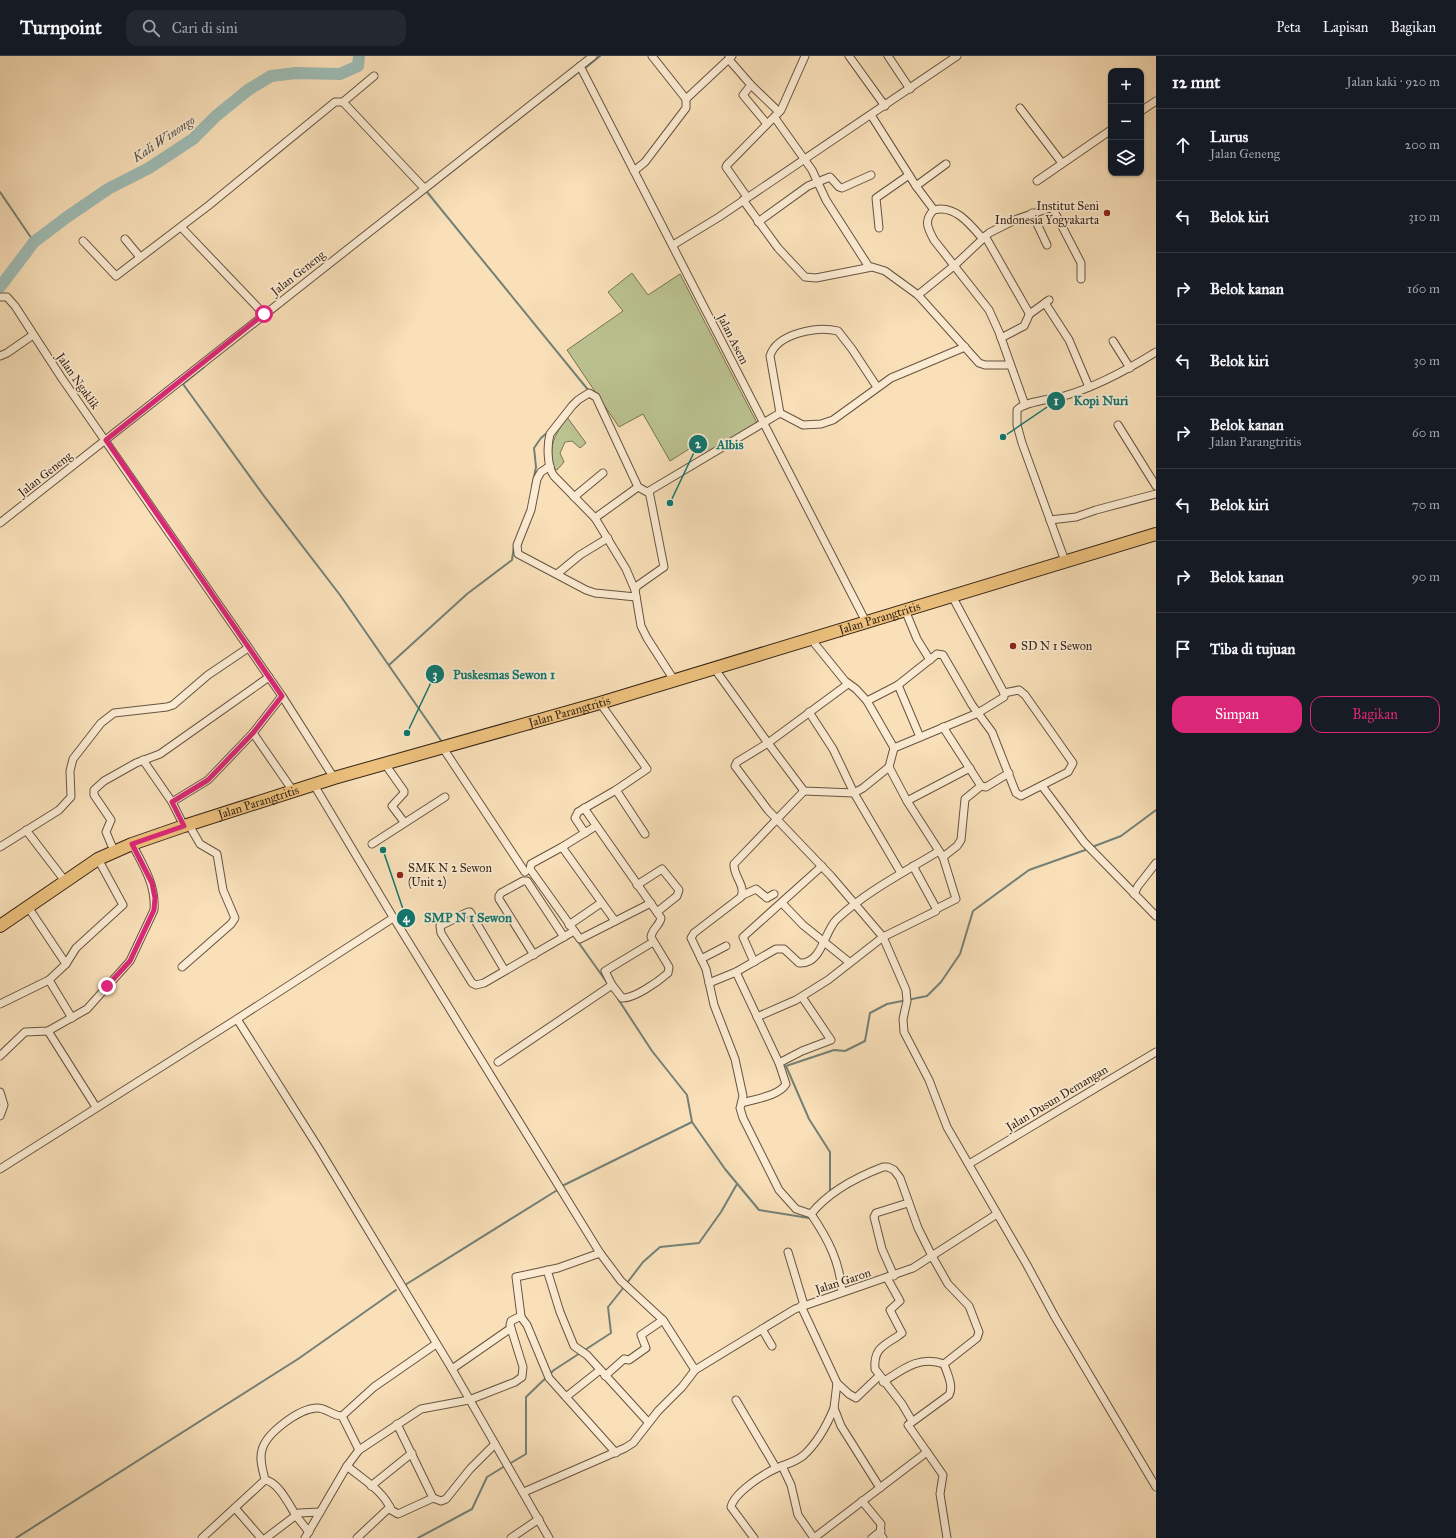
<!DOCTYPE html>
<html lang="id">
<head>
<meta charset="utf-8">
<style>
  :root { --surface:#171b24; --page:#242831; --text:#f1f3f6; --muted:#9ea1a6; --line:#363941; --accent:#db2777 }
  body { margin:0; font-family:"IM FELL Great Primer",serif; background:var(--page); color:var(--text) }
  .controls { position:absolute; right:12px; top:12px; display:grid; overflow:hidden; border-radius:8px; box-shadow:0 1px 3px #0004 }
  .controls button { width:36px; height:36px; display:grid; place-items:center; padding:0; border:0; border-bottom:1px solid var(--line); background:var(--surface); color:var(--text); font:20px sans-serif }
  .stop { position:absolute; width:12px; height:12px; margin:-9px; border:3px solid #db2777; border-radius:50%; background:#fff }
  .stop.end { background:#db2777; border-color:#fff; box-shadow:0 1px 4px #0008 }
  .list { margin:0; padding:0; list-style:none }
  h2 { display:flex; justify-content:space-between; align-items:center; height:52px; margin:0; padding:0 16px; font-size:17px }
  h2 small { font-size:13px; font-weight:400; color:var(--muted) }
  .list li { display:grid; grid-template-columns:26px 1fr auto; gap:12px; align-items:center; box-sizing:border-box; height:72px; padding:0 16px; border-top:1px solid var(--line) }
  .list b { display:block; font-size:15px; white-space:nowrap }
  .list p { margin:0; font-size:13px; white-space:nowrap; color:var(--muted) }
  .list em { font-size:13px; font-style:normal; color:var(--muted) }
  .actions { display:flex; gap:8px; padding:12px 16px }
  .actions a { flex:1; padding:9px 0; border:1px solid var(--accent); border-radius:12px; text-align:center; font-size:14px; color:var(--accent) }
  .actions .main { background:var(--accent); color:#fff }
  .icon { flex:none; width:22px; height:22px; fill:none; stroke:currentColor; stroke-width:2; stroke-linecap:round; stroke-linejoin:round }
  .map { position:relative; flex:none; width:1156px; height:1482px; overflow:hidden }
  header { display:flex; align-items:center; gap:24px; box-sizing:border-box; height:56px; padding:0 20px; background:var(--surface); border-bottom:1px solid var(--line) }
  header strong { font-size:19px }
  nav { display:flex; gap:22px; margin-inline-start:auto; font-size:14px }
  .search { width:280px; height:36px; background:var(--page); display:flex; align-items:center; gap:10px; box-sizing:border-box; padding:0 14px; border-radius:12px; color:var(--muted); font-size:15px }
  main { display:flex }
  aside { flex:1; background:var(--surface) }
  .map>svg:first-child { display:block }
</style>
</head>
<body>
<header>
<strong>Turnpoint</strong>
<div class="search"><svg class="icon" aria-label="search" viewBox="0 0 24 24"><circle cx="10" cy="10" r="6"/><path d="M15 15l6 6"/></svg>Cari di sini</div>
<nav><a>Peta</a><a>Lapisan</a><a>Bagikan</a></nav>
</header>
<main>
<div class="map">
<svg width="1156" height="1482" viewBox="0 0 1156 1482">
  <rect width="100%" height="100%" fill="#f9e0b9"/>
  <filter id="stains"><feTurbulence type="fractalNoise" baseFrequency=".005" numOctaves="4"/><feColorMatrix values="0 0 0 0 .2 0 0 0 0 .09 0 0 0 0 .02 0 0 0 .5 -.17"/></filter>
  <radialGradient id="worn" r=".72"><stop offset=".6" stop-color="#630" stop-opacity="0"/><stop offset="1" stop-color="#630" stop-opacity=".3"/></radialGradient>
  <!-- green -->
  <g fill="#bbc391" stroke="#787455">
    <path d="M632,217L648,239L680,218L757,367L704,399L697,388L670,405L643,358L619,371L567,294L623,255L608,236Z"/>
    <path d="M567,361L586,387L580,392L572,385L565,386L560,397L564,406L557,414L553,412C550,385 553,383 567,361Z"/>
  </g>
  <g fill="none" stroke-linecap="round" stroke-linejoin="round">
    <!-- stream -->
    <g stroke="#748077" stroke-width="2">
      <path d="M584,13L600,0"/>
      <path d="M0,136L34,186"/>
      <path d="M427,136L589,335"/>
      <path d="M380,172L580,15"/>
      <path d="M269,260L287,245"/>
      <path d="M204,311L183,328L264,440L340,539L442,686"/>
      <path d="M532,431L536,411L534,392L541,382L548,376"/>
      <path d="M389,609L467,538L512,504L514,490"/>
      <path d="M1092,791L1121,780L1156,754"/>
      <path d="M542,835L608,928"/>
      <path d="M618,943L652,995L687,1039L692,1066L725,1113L759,1154L809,1162L811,1161"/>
      <path d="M562,1130L692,1066"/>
      <path d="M830,1136V1096L809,1063L786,1010L834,994L845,995L865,985L870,957L887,948L927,940L941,926L960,898L973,855L1029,814L1088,793"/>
      <path d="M627,1227L643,1206L660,1191L699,1187L721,1156L737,1128"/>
      <path d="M405,1229L559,1133"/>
      <path d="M509,1408L526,1398V1341L554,1314L611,1277L608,1251L624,1231"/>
      <path d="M16,1482L298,1303L396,1234"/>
      <path d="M418,1482L472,1453L487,1421L505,1410"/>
    </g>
    <!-- river -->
    <path stroke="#9ebcb5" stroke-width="12" d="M0,231L34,186L67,161L108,133L149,112L193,83L216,60L248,34L271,20L296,17L340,18L358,10L359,0"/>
    <defs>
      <g id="minor">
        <path d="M729,0L731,6L751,29L743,39L767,68"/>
        <path d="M849,0L885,50"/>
        <path d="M888,0L910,33"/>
        <path d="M580,10L866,566"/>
        <path d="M751,29L779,56"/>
        <path d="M686,43L732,0"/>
        <path d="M343,46L374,20"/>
        <path d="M1020,52L1062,107"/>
        <path d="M1141,55L1156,45"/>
        <path d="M871,59L916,130L934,154"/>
        <path d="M775,62L812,114L826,144L869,211"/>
        <path d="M634,115L645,106L683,56L686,52V43L652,0"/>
        <path d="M1037,125L1111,74"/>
        <path d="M916,130L946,108"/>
        <path d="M747,141L726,111L727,109L781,54L805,0"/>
        <path d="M743,144L778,192L805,221L816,222L872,211L885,215L918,239L979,307L985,309H1010"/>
        <path d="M1032,157L1047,189"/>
        <path d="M758,166L808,130L830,121L839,131L842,132L871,119"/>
        <path d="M181,171L264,258"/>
        <path d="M879,172L876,142L909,119"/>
        <path d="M985,180L1029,257H1031L1049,244"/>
        <path d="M982,182C970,168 954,148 934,154C923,164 928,173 934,184L989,254L999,276L1025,349"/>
        <path d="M125,183L140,201"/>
        <path d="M83,185L116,220L208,150L335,46H343L424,132"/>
        <path d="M673,189L719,161L957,0"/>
        <path d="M918,239L955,209L989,177L1017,163L1050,152L1053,153L1081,207V223"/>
        <path d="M0,241H7L15,250L61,321L282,640L334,722"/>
        <path d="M1045,247L1069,284L1089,331"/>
        <path d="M1001,282L1024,270L1030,257"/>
        <path d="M1113,285L1130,312"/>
        <path d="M0,300L7,297L33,279"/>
        <path d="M780,357L803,369L821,368L833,364L891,322L965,291"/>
        <path d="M780,357L770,300C777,277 818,270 838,275L852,293L877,331"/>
        <path d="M1118,369L1156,430"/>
        <path d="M550,410L541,416L537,423L531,454L517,489L518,498L586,534L595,537L636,541"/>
        <path d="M574,441L603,417"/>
        <path d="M595,462L638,431"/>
        <path d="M1050,464L1076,461L1096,454L1156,438"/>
        <path d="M0,467L593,0"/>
        <path d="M1065,505L1022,387L1017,369V354C1025,345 1051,344 1064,340C1096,331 1127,314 1156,296"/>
        <path d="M557,518L580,499L608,482"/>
        <path d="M635,534L626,513L595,462L554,420C547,411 547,389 550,378L572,350L578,344L589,337L596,341L638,431L649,437"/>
        <path d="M905,554L917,583L930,604"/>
        <path d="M811,583L845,625L856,633L867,645L894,692L889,711L863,732L854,737L804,735L768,687L737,706L735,710L768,754L831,820L883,881L906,934L907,945L903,963L904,976L929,1024L947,1071L1027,1209L1055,1261L1156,1431"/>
        <path d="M714,612L768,687L848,628"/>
        <path d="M674,624L647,582L641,570L635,534L637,530L664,511L649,435L780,357"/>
        <path d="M898,629L920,681"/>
        <path d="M867,645L898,629L937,598L943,599L972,649L992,676L1016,737L1021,740L1068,716L1073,707L1025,639L1019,634L1004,637"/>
        <path d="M809,656L833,693L854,737L901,817"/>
        <path d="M943,671L981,730L986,731L1009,717"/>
        <path d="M253,677L293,735"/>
        <path d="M443,692L525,816"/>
        <path d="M894,692L978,657L1004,641V637L952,540"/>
        <path d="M143,704L172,746L184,770"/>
        <path d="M385,708L404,735V737L392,750L404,766"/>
        <path d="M889,711L907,745L943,801L956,843L936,853"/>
        <path d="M314,729L390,856L600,1197L621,1225L663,1264L695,1314"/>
        <path d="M1042,730L1084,786L1156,860"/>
        <path d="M616,734L645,778"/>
        <path d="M804,735L734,808C733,820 746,829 741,841L694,877L691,882L706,913L714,949L735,1003L743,1040L740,1052L743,1062L779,1134L796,1153L811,1158C828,1183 840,1206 842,1236"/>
        <path d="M907,745L970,712"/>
        <path d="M172,746L208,724L253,677L282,640"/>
        <path d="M584,752L661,862C660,869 652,873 651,881L669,911L668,917C659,925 634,943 622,942L612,929L605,915L653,886"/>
        <path d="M596,770L562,791L615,865"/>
        <path d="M26,774L65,825"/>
        <path d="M585,777L575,762L578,756L616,734L647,713L600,647"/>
        <path d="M372,788L445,741"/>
        <path d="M0,791L59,754L71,741L70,715L73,703L101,667L114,657L167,651L173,649L208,619L248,592"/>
        <path d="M562,791L531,808L530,813L580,883L651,847"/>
        <path d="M114,795L106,776L111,764L94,739V734L104,725L136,707L160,698L269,621"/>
        <path d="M943,801L957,790L961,784L965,743L981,730"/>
        <path d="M637,829L662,813L679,834L677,840L657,856"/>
        <path d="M1134,838L1138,830L1156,807"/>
        <path d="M743,839L756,833L767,842L774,838"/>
        <path d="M782,847L803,869L849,906"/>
        <path d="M28,851L66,908"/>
        <path d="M569,869L601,847"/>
        <path d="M534,899L499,843V840L501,837L523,825H527L564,881"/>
        <path d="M701,903L726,890"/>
        <path d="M754,906L743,881L822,810"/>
        <path d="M182,911L231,868L235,862L223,834L217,798L200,788L189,769"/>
        <path d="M505,915L470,856H468L440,870L441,877L472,927L476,929L484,927L574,875"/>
        <path d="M736,916L779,1007L786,1028C779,1040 755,1043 742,1047"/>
        <path d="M709,927L736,916L776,893H784L799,907C822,909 824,875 837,863C867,835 903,817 939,795"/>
        <path d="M0,948L49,924"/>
        <path d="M757,961L796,944L828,924L883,881L936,855V852L913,810"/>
        <path d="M72,962L49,924L66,908L76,892L123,849L98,803"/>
        <path d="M237,963L318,1091L452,1313L549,1482"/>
        <path d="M48,975L96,1051"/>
        <path d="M0,1000L25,976L48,975L87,953L130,905L154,854C156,829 143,809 132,788"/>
        <path d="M498,1006L612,929"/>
        <path d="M779,1007L802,995L831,984L802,941"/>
        <path d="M0,1036L4,1049L0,1060"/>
        <path d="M969,1108L1156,996"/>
        <path d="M0,1113L237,963L393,862"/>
        <path d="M811,1158C829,1135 857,1121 883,1111H888L894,1114L900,1122L918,1172L932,1200L948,1228L969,1250L979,1276L977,1282L944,1308C947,1317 954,1330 949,1339L908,1369L943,1419L940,1438L947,1482"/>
        <path d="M788,1196L804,1249"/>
        <path d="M547,1214L560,1256L574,1290L587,1299L648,1366"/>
        <path d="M894,1220L882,1193L874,1161L876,1157L908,1147"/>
        <path d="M887,1222L900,1245L890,1254L902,1277C887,1289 873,1290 875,1313L902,1348L912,1365"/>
        <path d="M801,1250L837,1327L834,1352L841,1370L880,1432"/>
        <path d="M521,1261L527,1269L549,1322L616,1397"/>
        <path d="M762,1273L772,1290"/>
        <path d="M452,1313L511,1272"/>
        <path d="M605,1320L624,1303L629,1304L646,1292L641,1279L663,1264"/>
        <path d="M883,1326C903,1313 920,1299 944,1308"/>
        <path d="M837,1327L849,1338L856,1342L879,1320"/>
        <path d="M566,1341L600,1314"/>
        <path d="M736,1344L776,1412"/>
        <path d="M342,1360L359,1394"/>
        <path d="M397,1368L433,1442"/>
        <path d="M347,1410C362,1423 384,1435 391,1454L398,1458L433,1442L441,1445L446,1443L470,1413L495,1388"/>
        <path d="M782,1410L791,1429L798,1459L814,1482"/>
        <path d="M265,1424C279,1426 290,1451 297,1461C301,1466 305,1471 309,1476"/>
        <path d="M371,1430L412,1397"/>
        <path d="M524,1436L625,1392L633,1387L658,1355L682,1331L695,1314L795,1253L913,1212L997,1158"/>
        <path d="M862,1445L881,1468L880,1477L883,1482"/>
        <path d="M235,1452L261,1482"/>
        <path d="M202,1482L265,1424C263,1414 259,1404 262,1394C266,1377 299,1353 316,1352C326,1351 332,1360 342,1360L374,1331L436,1288"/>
        <path d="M266,1482L299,1457L320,1456"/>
        <path d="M305,1482L347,1410L359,1394L421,1353L469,1344L515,1326L522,1321L523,1311L510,1269L511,1265L521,1260L516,1221L558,1212L600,1197"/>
        <path d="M357,1482L390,1451"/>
        <path d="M511,1482L539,1463"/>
        <path d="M754,1482L731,1451C734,1437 763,1418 777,1412C786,1408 796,1406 804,1399C818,1386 827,1369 834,1352"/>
        <path d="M814,1482L927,1396"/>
        <path d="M872,1482L881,1475"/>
      </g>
      <g id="primary">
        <path id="s1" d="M0,870L98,803L132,788L184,770L334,722L600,647L1156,478"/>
      </g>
    </defs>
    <!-- minor casing -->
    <use href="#minor" stroke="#675441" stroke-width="9"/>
    <!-- primary casing -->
    <use href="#primary" stroke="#362519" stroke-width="14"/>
    <!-- minor -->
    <use href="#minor" stroke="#fbebd2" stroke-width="7"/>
    <!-- primary -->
    <use href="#primary" stroke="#ecc07c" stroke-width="12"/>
  </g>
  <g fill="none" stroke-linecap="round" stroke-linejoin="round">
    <!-- route -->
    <path stroke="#db2777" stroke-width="5" d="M107,930L130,905L154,854L155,842L152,827L132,788L184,770L172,746L208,724L253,677L282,640L106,384L264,258"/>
  </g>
  <!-- markers -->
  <g fill="#8f2418" stroke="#fbebd2" stroke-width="1.5">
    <circle cx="1107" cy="157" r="4"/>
    <circle cx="1013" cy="590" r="4"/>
    <circle cx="400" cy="819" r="4"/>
  </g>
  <g text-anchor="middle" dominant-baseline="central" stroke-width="3.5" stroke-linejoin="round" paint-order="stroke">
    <!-- poi labels -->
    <g font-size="12" fill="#362519" stroke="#fbebd2" text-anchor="start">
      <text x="1099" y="150" text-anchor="end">Institut Seni<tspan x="1099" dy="14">Indonesia Yogyakarta</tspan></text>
      <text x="1021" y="590">SD N 1 Sewon</text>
      <text x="408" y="812">SMK N 2 Sewon<tspan x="408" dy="14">(Unit 2)</tspan></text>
    </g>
    <!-- street labels -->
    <g font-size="12" fill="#362519" stroke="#fbebd2">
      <text transform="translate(298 217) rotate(-38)">Jalan Geneng</text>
      <text transform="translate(733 283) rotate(63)">Jalan Asem</text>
      <text transform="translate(78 325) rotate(55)">Jalan Ngaklik</text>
      <text transform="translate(45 418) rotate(-38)">Jalan Geneng</text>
      <text stroke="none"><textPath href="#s1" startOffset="937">Jalan Parangtritis</textPath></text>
      <text stroke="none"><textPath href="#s1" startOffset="613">Jalan Parangtritis</textPath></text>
      <text stroke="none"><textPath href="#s1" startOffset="289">Jalan Parangtritis</textPath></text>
      <text transform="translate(1057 1042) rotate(-31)">Jalan Dusun Demangan</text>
      <text transform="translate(843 1225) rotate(-18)">Jalan Garon</text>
    </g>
    <!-- water labels -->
    <g font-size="13" font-style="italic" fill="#555248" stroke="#fbebd2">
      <text transform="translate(164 83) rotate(-34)">Kali Winongo</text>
    </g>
  </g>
  <!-- callouts -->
  <path fill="none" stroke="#0f766e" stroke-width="1.5" d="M1003 381L1056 345M670 447L698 388M407 677L435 618M383 794L406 862"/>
  <g fill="#0f766e" stroke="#fbebd2" stroke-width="1.5">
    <circle cx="1003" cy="381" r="4"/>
    <circle cx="670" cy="447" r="4"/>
    <circle cx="407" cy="677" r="4"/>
    <circle cx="383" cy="794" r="4"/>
    <circle cx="1056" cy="345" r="10"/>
    <circle cx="698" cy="388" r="10"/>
    <circle cx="435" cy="618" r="10"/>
    <circle cx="406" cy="862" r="10"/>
  </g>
  <g font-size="12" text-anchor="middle" font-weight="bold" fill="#fff">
    <text x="1056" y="349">1</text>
    <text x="698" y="392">2</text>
    <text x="435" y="623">3</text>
    <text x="406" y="866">4</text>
  </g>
  <g font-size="13" text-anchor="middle" font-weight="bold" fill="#0f766e" stroke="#fbebd2" stroke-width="3.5" stroke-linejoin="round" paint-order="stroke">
    <text x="1101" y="349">Kopi Nuri</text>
    <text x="730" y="393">Albis</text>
    <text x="504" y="623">Puskesmas Sewon 1</text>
    <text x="468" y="866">SMP N 1 Sewon</text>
  </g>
  <rect width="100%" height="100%" filter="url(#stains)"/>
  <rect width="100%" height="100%" fill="url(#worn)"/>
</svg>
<div class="controls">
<button>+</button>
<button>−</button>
<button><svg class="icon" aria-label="layers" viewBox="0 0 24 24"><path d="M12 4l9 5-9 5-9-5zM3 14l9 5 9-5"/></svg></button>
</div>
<div class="stop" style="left:264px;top:258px"></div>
<div class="stop end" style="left:107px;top:930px"></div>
</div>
<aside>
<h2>12 mnt<small>Jalan kaki · 920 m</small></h2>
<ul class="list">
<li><svg class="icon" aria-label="ahead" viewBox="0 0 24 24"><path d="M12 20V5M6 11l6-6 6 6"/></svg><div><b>Lurus</b><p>Jalan Geneng</p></div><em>200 m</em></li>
<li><svg class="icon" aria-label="left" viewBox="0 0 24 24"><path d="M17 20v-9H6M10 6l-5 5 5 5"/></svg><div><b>Belok kiri</b></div><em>310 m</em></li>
<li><svg class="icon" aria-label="right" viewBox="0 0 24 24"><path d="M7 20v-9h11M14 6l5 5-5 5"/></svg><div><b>Belok kanan</b></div><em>160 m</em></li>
<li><svg class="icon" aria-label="left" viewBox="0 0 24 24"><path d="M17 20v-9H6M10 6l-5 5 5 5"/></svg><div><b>Belok kiri</b></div><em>30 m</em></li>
<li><svg class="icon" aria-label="right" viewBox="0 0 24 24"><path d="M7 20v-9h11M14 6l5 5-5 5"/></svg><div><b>Belok kanan</b><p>Jalan Parangtritis</p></div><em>60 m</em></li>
<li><svg class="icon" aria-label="left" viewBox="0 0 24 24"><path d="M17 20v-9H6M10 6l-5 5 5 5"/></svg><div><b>Belok kiri</b></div><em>70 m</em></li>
<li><svg class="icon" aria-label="right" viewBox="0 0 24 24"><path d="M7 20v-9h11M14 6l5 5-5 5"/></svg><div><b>Belok kanan</b></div><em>90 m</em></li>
<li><svg class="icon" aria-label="arrive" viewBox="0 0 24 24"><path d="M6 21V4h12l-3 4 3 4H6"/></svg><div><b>Tiba di tujuan</b></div></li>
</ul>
<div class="actions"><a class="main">Simpan</a><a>Bagikan</a></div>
</aside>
</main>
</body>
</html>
